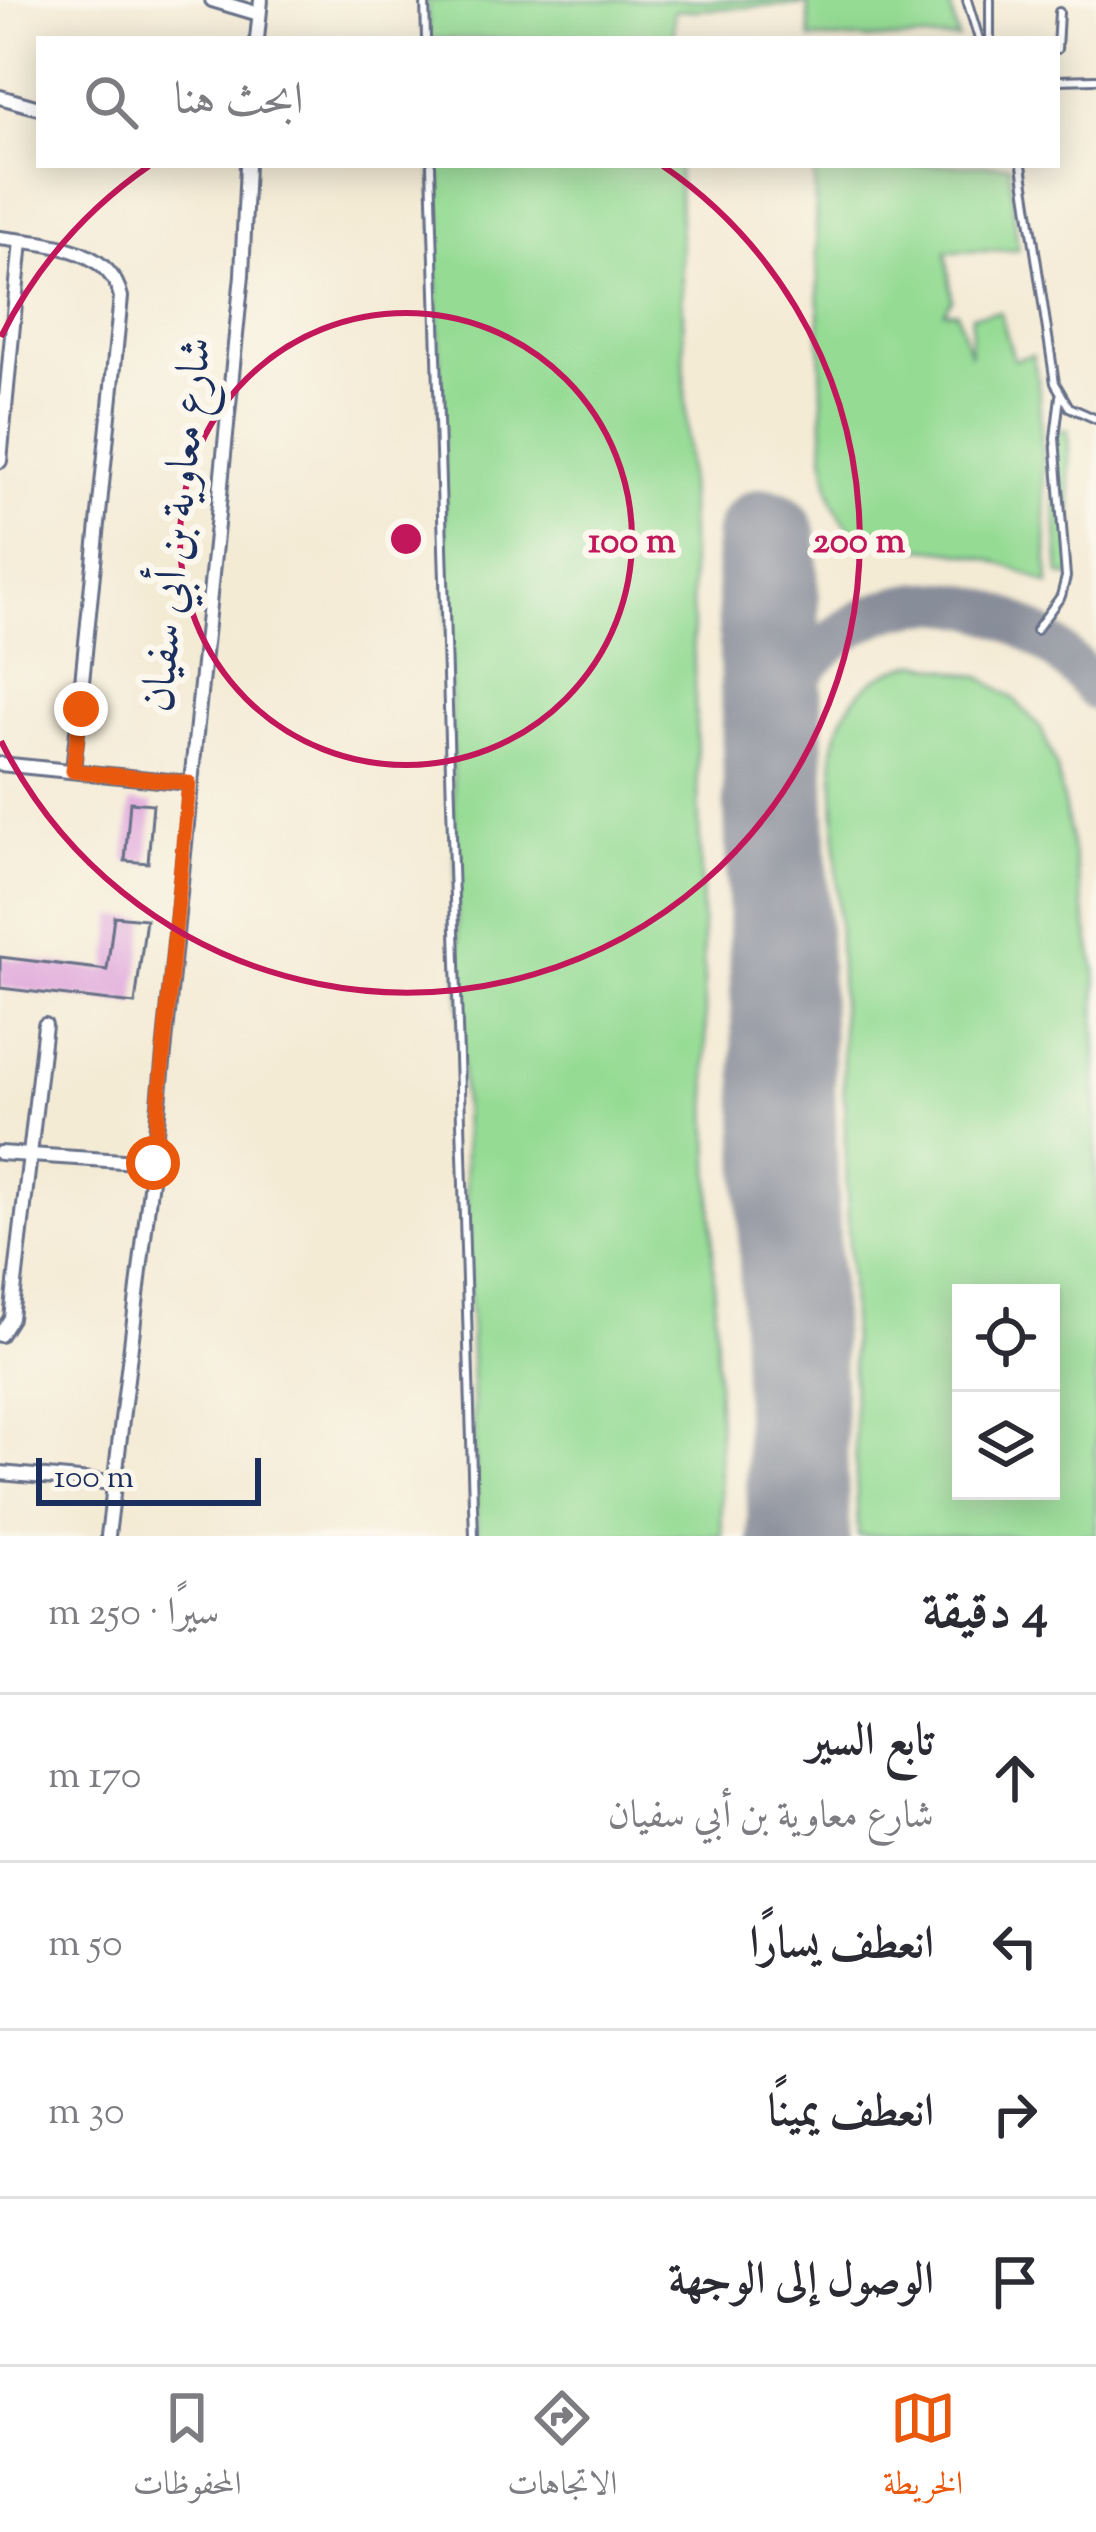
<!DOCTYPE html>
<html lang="ar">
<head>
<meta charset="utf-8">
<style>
  :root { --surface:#fff; --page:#f2f2f3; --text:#2b2b33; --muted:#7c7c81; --line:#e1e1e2; --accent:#ea580c }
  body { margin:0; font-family:"Sorts Mill Goudy",Amiri,serif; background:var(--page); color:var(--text); direction:rtl }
  .controls { position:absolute; right:36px; bottom:36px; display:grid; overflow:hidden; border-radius:0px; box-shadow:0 6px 30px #0003 }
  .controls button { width:108px; height:108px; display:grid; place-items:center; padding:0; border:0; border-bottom:3px solid var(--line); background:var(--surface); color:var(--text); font:60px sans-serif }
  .scale { position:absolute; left:36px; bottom:30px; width:225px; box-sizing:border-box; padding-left:12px; border:6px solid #1b2f5e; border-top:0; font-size:33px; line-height:42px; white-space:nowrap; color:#1b2f5e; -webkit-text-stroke:9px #fbf7ec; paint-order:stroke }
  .stop { position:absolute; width:36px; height:36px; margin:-27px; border:9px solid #ea580c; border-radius:50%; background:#fff }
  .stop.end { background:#ea580c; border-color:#fff; box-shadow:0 3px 12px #0008 }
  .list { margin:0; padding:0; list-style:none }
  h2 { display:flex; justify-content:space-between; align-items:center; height:156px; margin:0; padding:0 48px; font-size:51px }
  h2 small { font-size:39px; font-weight:400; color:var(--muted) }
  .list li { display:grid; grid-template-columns:78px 1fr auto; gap:36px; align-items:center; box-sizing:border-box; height:168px; padding:0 48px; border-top:3px solid var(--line) }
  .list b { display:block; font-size:45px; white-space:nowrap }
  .list p { margin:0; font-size:39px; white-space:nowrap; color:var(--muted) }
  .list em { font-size:39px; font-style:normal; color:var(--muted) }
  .icon { flex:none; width:66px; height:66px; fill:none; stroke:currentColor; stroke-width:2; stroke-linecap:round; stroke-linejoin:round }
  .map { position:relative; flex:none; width:1096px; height:1536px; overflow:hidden; direction:ltr }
  .search { position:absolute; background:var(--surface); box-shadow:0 6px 30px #0003; left:36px; right:36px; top:36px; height:132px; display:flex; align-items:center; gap:30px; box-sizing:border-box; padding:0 42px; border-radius:0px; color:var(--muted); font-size:45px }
  .sheet { height:828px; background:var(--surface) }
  nav { display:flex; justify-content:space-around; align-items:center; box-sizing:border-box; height:168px; border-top:3px solid var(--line); background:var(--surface); font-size:33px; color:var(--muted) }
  nav a { display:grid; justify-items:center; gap:6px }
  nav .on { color:var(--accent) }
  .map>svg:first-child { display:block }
</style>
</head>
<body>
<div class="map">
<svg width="1096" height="1536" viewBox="0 0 1096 1536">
  <rect width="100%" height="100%" fill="#fbf7ec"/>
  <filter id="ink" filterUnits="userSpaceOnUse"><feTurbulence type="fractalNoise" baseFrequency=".00833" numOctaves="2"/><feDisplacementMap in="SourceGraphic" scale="24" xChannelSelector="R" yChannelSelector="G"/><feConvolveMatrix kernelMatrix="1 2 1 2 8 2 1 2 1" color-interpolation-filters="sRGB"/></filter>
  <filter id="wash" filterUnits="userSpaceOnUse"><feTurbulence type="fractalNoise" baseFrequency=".004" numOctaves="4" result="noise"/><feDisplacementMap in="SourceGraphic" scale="48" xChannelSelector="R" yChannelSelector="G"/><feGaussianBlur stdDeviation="2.7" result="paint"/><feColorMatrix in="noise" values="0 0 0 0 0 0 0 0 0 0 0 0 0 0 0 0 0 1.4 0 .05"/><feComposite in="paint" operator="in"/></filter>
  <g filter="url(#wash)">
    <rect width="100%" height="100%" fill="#f4ebd5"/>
    <!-- green -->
    <g fill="#95db94" stroke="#588579" stroke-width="3" fill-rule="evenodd">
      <path d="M427,0H949L958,39H810L808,4L674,11V39H429Z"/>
      <path d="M433,165H678L722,1536H477Z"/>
      <path d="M814,165H1009L1018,250L946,252L952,299L944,311L957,312L970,355L972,315L1000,312L1014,360L1032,355L1038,378L1049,585C1016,567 979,554 941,550C861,542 832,544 824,451Z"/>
      <path d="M1068,430L1073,577L1060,575L1051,440L1052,431Z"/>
      <path d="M919,663L980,677L1013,698L1041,728L1057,769L1096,973V1536H858L833,750C842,701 869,672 919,663ZM961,1293H1051V1491H961Z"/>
    </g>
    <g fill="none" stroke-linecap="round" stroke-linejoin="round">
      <!-- taxiway -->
      <path stroke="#888d9a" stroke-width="42" d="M773,749C782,726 788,690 804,671C890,563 1018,593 1096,690"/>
      <!-- runway -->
      <path stroke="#888d9a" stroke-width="102" d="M766,539L799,1536"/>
    </g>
    <g id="blocks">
      <!-- building -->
      <g fill="#dd9eda">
        <path d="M130,802L153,804L148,863L125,861Z"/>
        <path d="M114,916L146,919L135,1004L0,988V957L107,970Z"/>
      </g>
    </g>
  </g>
  <g filter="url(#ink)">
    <use href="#blocks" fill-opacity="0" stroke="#677188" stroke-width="3"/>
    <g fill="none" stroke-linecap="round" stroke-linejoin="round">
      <defs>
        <g id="lane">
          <path d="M425,0L426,39"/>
          <path d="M967,0L979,39"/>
          <path d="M990,39V0"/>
          <path d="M1057,49L1059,12"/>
          <path d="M1057,80L1096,79"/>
          <path d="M431,165L474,1536"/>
          <path d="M1022,165L1055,383L1069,407L1096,419"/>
          <path d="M1036,630L1061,596L1066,577L1055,438L1060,396"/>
        </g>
        <g id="street">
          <path d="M212,0L259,14"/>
          <path d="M257,39L261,0"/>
          <path d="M0,97L39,108"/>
          <path d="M0,238C43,244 109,245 121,297L73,771"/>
          <path d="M0,461L21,241"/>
          <path d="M0,764L189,783"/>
          <path d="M0,1153L153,1163"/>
          <path d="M0,1335L11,1318L45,1025"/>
          <path d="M0,1473L114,1483"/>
          <path d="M108,1536L153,1163L242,275L247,165"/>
        </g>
      </defs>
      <!-- lane casing -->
      <use href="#lane" stroke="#677188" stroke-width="12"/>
      <!-- street casing -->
      <use href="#street" stroke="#677188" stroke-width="18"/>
      <!-- lane -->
      <use href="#lane" stroke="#fff" stroke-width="6"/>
      <!-- street -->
      <use href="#street" stroke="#fff" stroke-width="12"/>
    </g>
  </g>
  <g fill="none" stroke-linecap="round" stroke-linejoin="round" filter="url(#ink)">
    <!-- route -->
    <path stroke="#ea580c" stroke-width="15" d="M81,709L73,771L189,783L153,1163"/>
  </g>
  <!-- distance rings -->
  <g fill="none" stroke="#c2185b" stroke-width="6">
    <circle cx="406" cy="539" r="226"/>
    <path d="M1 337A453 453 0 0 1 149 166M663 166A453 453 0 1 1 1 741"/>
  </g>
  <g text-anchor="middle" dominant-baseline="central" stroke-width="12" stroke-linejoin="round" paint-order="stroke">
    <!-- street labels -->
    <g font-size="45" fill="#1b2f5e" stroke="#fbf7ec">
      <text transform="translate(180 525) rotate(-84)">شارع معاوية بن أبي سفيان</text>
    </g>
  </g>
  <circle cx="406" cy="539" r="18" fill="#c2185b" stroke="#fbf7ec" stroke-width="6"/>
  <g font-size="36" text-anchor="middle" font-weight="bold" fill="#c2185b" stroke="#fbf7ec" stroke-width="12" stroke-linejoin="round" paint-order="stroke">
    <text x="632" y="552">100 m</text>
    <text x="859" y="552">200 m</text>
  </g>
</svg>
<div class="controls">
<button><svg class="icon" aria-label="locate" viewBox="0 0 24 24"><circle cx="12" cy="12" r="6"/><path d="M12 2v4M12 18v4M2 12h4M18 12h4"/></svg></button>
<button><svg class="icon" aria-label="layers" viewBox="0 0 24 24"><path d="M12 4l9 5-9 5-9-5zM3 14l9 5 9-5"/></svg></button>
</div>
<div class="scale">100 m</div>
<div class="stop" style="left:153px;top:1163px"></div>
<div class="stop end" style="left:81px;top:709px"></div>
<div class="search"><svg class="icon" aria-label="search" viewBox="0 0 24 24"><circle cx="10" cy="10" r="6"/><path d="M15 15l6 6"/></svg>ابحث هنا</div>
</div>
<section class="sheet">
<h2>4 دقيقة<small>سيرًا · 250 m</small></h2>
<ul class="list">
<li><svg class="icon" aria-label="ahead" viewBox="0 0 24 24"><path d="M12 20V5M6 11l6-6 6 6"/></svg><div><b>تابع السير</b><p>شارع معاوية بن أبي سفيان</p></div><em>170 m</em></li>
<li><svg class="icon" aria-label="left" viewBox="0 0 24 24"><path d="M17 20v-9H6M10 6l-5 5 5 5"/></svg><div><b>انعطف يسارًا</b></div><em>50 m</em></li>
<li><svg class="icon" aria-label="right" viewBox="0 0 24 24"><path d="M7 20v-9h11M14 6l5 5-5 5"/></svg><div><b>انعطف يمينًا</b></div><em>30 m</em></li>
<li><svg class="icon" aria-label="arrive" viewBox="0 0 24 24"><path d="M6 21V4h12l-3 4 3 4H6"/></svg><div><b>الوصول إلى الوجهة</b></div></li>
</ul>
</section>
<nav>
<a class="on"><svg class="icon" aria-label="map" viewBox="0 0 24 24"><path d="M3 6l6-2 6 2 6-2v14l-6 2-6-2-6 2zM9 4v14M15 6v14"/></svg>الخريطة</a>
<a><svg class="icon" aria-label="directions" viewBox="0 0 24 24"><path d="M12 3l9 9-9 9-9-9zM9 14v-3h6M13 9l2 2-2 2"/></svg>الاتجاهات</a>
<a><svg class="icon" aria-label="saved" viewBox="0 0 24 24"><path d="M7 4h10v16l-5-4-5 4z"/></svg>المحفوظات</a>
</nav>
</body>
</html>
